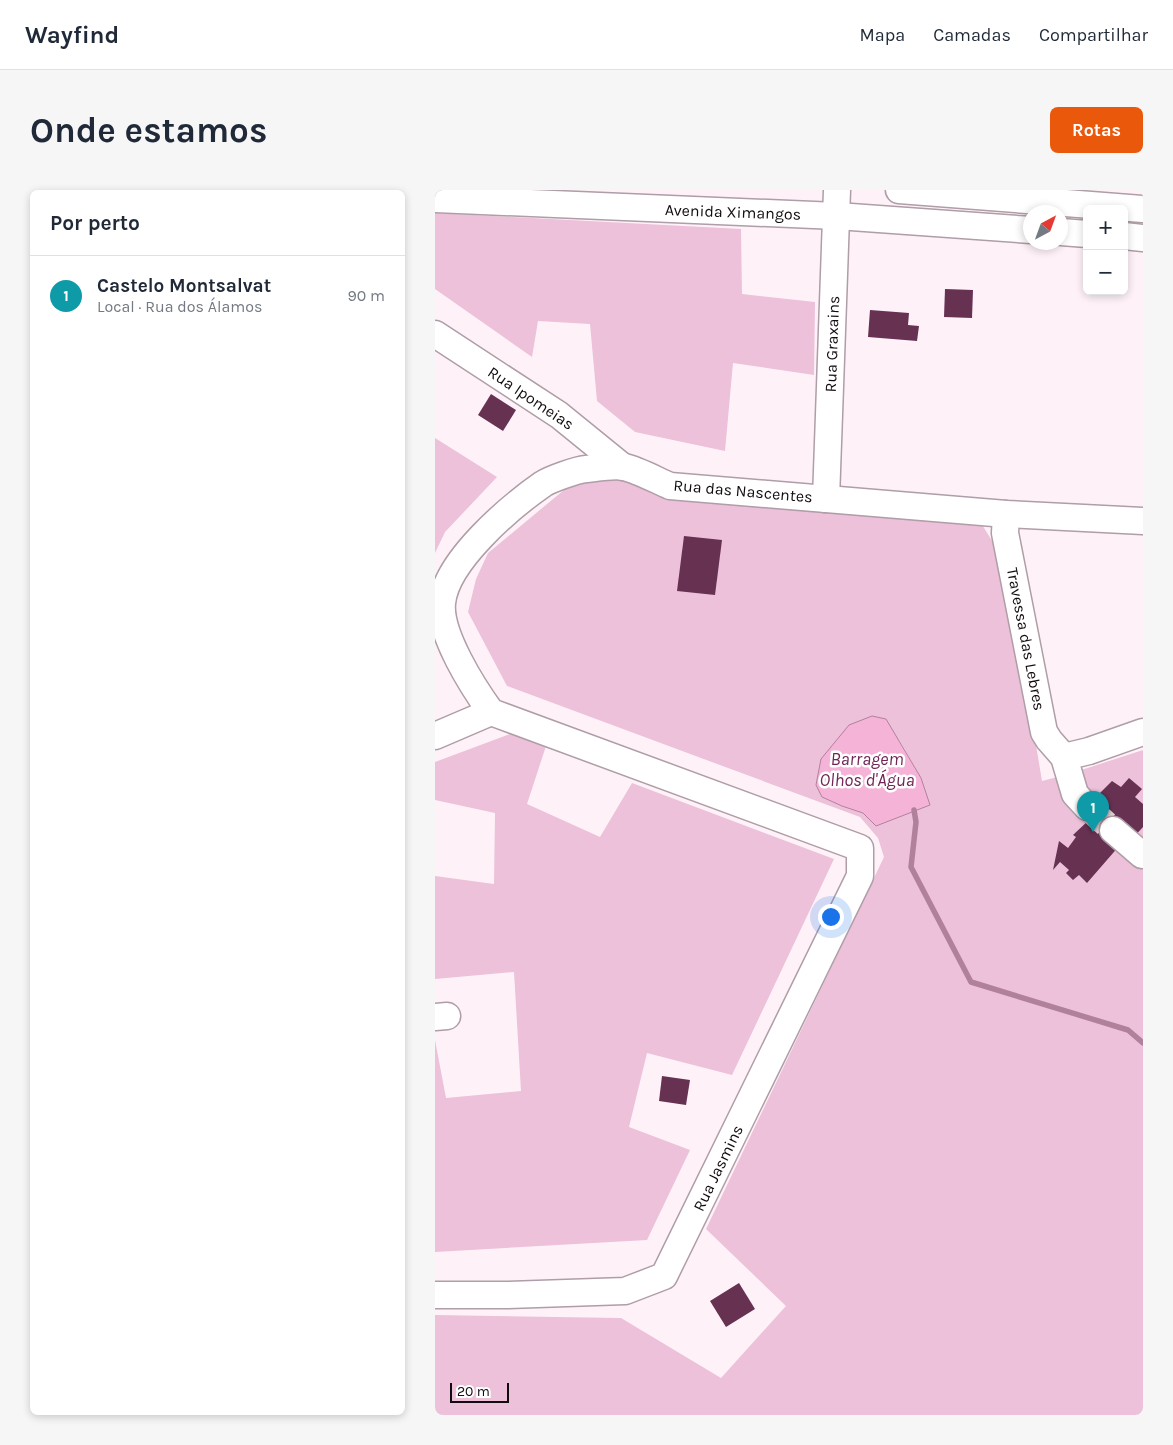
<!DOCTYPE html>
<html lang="pt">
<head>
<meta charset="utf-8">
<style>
  :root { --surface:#fff; --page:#f6f6f7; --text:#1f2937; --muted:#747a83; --line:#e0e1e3; --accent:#ea580c }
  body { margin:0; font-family:Karla,sans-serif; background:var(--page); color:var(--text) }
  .controls { position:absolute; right:15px; top:15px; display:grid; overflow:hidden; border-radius:8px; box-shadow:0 2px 8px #0003 }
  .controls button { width:45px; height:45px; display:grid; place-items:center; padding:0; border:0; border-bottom:1px solid var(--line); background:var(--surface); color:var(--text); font:25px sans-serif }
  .compass { position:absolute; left:588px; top:15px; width:45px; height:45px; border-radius:50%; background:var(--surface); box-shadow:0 2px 8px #0003; rotate:41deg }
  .scale { position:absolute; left:15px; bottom:12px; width:59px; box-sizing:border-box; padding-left:5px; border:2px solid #120c10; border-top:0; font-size:14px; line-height:18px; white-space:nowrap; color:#120c10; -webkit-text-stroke:4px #fff; paint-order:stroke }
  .you { position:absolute; left:395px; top:726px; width:18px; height:18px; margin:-12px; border:4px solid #fff; border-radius:50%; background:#1a73e8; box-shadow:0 0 0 8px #1a73e833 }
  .badge { display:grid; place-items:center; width:32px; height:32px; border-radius:50%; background:var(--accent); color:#fff; font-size:16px; font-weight:700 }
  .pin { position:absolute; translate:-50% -41px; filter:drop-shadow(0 1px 2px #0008) }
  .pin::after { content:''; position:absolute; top:26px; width:18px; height:15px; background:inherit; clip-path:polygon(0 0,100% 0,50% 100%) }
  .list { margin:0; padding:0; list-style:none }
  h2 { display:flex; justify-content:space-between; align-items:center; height:65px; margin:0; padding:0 20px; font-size:21px }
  h2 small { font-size:16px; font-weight:400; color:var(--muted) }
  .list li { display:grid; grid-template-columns:32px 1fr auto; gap:15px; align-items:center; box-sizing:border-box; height:80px; padding:0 20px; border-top:1px solid var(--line) }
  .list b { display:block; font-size:19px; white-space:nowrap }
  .list p { margin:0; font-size:16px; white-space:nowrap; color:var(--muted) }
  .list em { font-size:16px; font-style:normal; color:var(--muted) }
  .map { position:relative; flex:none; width:708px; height:1225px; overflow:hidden; border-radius:8px }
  header { display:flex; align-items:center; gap:30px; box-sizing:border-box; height:70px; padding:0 25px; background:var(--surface); border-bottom:1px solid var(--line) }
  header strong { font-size:24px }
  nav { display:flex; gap:28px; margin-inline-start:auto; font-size:18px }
  .intro { display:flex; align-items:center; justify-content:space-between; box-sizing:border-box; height:120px; padding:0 30px }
  h1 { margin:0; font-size:35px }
  .button { padding:12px 22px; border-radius:8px; background:var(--accent); color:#fff; font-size:18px; font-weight:700 }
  main { display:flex; gap:30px; padding:0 30px }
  aside { flex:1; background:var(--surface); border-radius:8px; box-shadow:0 2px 8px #0003 }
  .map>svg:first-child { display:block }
</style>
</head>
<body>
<header>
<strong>Wayfind</strong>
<nav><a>Mapa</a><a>Camadas</a><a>Compartilhar</a></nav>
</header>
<div class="intro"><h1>Onde estamos</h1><a class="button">Rotas</a></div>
<main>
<aside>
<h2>Por perto<small></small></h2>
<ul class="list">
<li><span class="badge" style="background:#0f9aa8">1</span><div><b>Castelo Montsalvat</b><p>Local · Rua dos Álamos</p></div><em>90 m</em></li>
</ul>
</aside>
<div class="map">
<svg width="708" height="1225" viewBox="0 0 708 1225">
  <rect width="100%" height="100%" fill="#fef2f8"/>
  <!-- green -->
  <g fill="#ecc1d9" fill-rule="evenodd">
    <path d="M0,23L306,39L307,104L380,112L379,185L298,173L290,261L200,242L162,211L155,134L103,131L97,167L0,99Z"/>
    <path d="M0,248L62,287L10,342L0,363Z"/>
    <path d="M186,285L546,333L559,354L596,525L607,591L634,584L708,560V1225H0V1125L186,1128L286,1188L351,1116L271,1039L449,667L443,648L425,627L72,496L33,422L41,389L53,363L141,290ZM464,550L486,588L495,615L441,636L428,623L407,616L387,607Z"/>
    <path d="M75,544L112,553L92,614L165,647L197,593L399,669L297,885L212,863L194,937L255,960L212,1050L0,1062V850L11,908L86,901L79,782L0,789V686L59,694L60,623L0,610V572Z"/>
  </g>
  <!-- water -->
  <path fill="#f5b3d8" stroke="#b1819c" d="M437,526L451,529L486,588L495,615L441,636L428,623L407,616L387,607L381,595L386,569L414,535Z"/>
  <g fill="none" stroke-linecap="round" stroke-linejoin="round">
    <!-- stream -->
    <path stroke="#b1819c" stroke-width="5.5" d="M479,620L481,632L476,677L536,792L693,840L708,853"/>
  </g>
  <!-- building -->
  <g fill="#673152">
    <path d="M510,99L538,100L537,128L509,127Z"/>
    <path d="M435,120L474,123L473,135L484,136L482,151L433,147Z"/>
    <path d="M56,204L81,220L68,241L43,225Z"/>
    <path d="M249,346L287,350L280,405L242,401Z"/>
    <path d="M694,588L707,599L700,607L708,614V637L697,649L685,655L652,693L644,685L638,690L631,683L634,680L625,672L618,680L624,651L633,658L641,647L638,645L655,629L646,622L677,591L686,597Z"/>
    <path d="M227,886L255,890L251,915L224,911Z"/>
    <path d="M304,1093L320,1119L291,1137L275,1111Z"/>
  </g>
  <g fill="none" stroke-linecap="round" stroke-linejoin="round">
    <!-- minor-tunnel -->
    <path stroke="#dbd0d5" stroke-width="26" stroke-dasharray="26 13" stroke-linecap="butt" d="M652,617L678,640"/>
    <defs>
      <g id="minor">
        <path d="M464,0L708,19"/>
        <path d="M0,9L402,26L596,40"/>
        <path d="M626,42L652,44"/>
        <path d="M689,46L708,48"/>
        <path d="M0,144L124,225L188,277"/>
        <path d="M391,309L402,0"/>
        <path d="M571,324L570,343L609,542L614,550L629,567L640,604L652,617"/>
        <path d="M0,546L56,522"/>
        <path d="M629,567L654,561L708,542"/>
        <path d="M678,640L707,665"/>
        <path d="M0,827L12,826"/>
        <path d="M0,1105H73L190,1101L229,1086L425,686V658L56,522C38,497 4,444 7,413C11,371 75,317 108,294C116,289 141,280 151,279C161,278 180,275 189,277C203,280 221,290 235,296L571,324L708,331"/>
      </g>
    </defs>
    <!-- minor casing -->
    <use href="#minor" stroke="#af9da7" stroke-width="29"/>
    <!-- minor -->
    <use href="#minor" stroke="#fff" stroke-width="26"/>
  </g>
  <g text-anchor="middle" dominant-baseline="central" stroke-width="5" stroke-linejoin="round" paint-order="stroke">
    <!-- street labels -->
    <g font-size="16" fill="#120c10" stroke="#fff">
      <text transform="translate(298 22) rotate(2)">Avenida Ximangos</text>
      <text transform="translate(397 154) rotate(-88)">Rua Graxains</text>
      <text transform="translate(96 208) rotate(34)">Rua Ipomeias</text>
      <text transform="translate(308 301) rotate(5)">Rua das Nascentes</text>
      <text transform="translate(591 449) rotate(79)">Travessa das Lebres</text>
      <text transform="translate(283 978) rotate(-64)">Rua Jasmins</text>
    </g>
    <!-- water labels -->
    <g font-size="18" font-style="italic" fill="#702556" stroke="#fff">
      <text x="432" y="569">Barragem<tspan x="432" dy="21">Olhos d'Água</tspan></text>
    </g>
  </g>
</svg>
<div class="controls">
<button>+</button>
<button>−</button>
</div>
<svg class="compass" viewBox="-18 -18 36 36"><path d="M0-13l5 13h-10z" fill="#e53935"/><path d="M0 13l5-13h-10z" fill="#747a83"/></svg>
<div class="scale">20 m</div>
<div class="you"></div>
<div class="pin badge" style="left:658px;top:642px;background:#0f9aa8">1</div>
</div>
</main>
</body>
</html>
